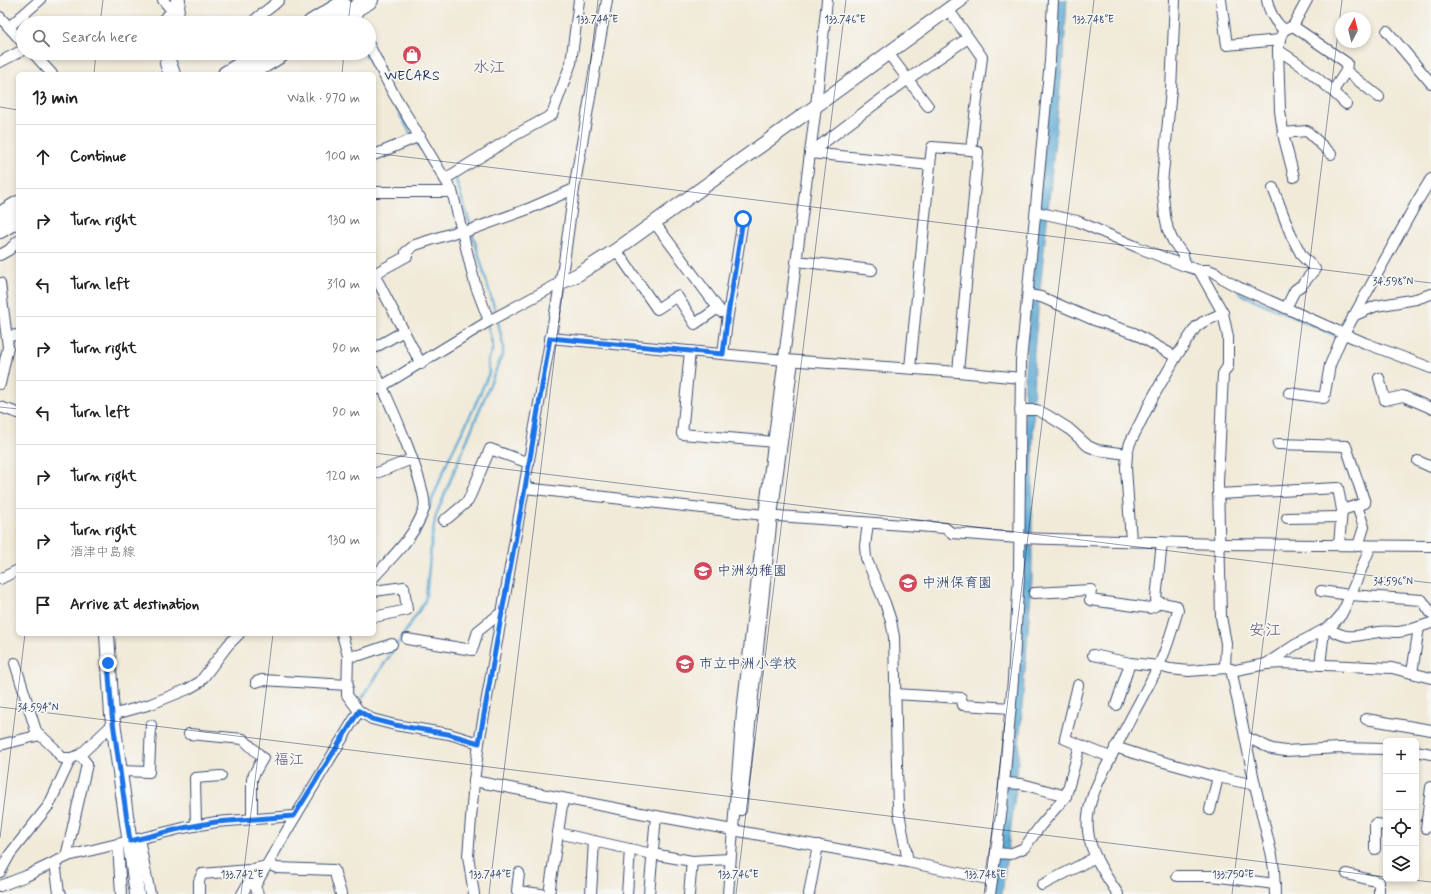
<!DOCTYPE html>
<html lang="en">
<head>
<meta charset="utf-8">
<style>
  :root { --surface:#fff; --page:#f6f6f6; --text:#222; --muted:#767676; --line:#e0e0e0 }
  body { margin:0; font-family:Mynerve,"Klee One",sans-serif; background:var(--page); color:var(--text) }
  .controls { position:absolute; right:12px; bottom:12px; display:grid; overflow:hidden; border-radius:6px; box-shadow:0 2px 6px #0003 }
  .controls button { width:36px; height:36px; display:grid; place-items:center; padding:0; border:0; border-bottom:1px solid var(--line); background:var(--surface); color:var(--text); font:20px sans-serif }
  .compass { position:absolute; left:1335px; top:12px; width:36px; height:36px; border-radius:50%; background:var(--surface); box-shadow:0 2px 6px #0003; rotate:7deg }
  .stop { position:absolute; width:12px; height:12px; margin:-9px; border:3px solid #1a73e8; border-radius:50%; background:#fff }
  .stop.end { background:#1a73e8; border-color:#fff; box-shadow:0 1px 4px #0008 }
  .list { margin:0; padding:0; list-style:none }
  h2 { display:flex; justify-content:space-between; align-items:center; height:52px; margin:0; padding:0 16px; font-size:17px }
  h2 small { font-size:13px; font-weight:400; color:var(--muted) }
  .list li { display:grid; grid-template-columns:26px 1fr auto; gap:12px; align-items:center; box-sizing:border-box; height:64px; padding:0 16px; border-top:1px solid var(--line) }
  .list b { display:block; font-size:15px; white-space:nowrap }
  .list p { margin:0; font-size:13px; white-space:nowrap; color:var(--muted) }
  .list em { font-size:13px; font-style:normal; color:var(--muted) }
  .icon { flex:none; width:22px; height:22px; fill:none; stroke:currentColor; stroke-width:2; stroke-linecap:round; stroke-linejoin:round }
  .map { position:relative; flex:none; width:1431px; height:894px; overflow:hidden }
  .search { position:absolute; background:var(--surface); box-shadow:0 2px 6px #0003; left:16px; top:16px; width:360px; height:44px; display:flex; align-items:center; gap:10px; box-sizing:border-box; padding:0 14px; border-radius:22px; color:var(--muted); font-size:15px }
  .panel { position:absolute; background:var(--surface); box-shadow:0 2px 6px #0003; left:16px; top:72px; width:360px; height:564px; border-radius:6px }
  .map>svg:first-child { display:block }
</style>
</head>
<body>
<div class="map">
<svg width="1431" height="894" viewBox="0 0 1431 894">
  <rect width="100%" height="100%" fill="#f6f6f2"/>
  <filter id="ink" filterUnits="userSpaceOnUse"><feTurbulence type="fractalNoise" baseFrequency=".025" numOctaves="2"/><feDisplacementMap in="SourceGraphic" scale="8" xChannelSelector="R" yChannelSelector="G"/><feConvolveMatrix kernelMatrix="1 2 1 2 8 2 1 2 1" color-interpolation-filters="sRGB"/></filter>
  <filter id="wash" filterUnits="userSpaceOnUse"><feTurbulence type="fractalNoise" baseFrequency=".012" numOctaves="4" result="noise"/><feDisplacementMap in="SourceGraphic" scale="16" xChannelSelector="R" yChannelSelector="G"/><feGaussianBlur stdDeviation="0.9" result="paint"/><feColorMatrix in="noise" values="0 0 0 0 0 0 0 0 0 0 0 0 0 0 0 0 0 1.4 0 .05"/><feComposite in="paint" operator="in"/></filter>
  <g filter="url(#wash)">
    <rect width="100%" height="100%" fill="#f1ead8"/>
    <!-- water -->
    <g fill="#59a9d3" stroke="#3a6c98">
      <path d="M1057,0H1067L1064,48L1034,352L1032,534H1027L1023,530L1025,368Z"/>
      <path d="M1022,546H1032V578L1016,788L1002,894H994Z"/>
    </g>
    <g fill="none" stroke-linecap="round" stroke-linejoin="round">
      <!-- stream -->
      <g stroke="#59a9d3" stroke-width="2.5">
        <path d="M365,53L412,136"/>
        <path d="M417,143L421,149"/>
        <path d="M455,177L471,227"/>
        <path d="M472,232L496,314"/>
        <path d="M1187,253L1194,264"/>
        <path d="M1239,293L1339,337"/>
        <path d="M428,510L449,458L473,410L489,373L488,361L493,348L488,326"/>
        <path d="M407,548L416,536L420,530"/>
        <path d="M359,703L424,603L426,597L432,537L436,515L503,353V344L498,322"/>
      </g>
    </g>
  </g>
  <g filter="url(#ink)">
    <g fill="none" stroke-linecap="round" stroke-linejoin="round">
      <defs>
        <g id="minor">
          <path d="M163,0L176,15"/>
          <path d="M1175,0L1171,90L1162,184L1165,216L1168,230L1173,241L1183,255L1185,266"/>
          <path d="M1221,0L1227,45L1280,40"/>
          <path d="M1267,0C1269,13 1275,22 1284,30"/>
          <path d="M356,4L355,8L358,23"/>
          <path d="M948,9L982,57L971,150"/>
          <path d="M0,17L23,43"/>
          <path d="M159,23L173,11"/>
          <path d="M252,23C260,14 270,9 279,0"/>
          <path d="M1293,26L1307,0"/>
          <path d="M9,27L40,0"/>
          <path d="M1387,31L1431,83"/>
          <path d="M369,45L392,91L452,191L475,284L489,321"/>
          <path d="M1278,50C1304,66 1324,82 1346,104"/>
          <path d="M33,53L52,74"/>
          <path d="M207,53H208"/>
          <path d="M888,53L928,106"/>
          <path d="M0,62L23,50"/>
          <path d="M1346,71L1379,97"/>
          <path d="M1283,133L1307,131L1331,154"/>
          <path d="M810,153L930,165L932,147L971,150L978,152L958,372"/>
          <path d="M810,153L908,79L968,38"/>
          <path d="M374,155L420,136"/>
          <path d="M1294,177L1284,138L1280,111L1278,50L1280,38L1284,30L1293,26L1347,63L1346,71L1333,91"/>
          <path d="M445,179L517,134L552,115L571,63L579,0"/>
          <path d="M1273,188L1291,235L1302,256L1315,269L1302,285L1295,290L1286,308"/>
          <path d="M374,192H445L452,191"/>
          <path d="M1036,212L1077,221L1137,247L1185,266L1199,270H1209L1216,273L1225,280L1238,287L1365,343L1431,368"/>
          <path d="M654,222L721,312"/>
          <path d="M462,233L528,209L574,189"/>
          <path d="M616,250L657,309L677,296L695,324L718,308"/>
          <path d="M0,255L9,250L18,241"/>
          <path d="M797,261L872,270"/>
          <path d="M1199,270L1223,313L1228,337V366L1223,374L1218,482L1221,617L1226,643L1225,668"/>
          <path d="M0,283L8,347L0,384"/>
          <path d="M1028,295L1041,297L1094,320L1134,333L1176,357"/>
          <path d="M1353,316L1376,306L1416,299L1431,294"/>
          <path d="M7,336L18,335"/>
          <path d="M550,338L785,360L958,372L1021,378"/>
          <path d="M374,348L404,331"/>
          <path d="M690,351L682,434L774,442"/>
          <path d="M723,354L727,321L743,219"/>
          <path d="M421,364L374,274L407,256L406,252L415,245L462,230"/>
          <path d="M910,368L930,165"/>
          <path d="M374,371C385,389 430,493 424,509C415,536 393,556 374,577"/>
          <path d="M1379,378L1385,400L1403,396L1431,408"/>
          <path d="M374,391L489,321L560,283"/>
          <path d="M1289,393L1324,398L1330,365L1340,341L1418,200L1431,179"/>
          <path d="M0,407L18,413"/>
          <path d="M1020,410H1037L1047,415L1068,428L1088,446L1097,450L1127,454"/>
          <path d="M1278,444L1346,446L1365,503L1342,510"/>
          <path d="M1418,461L1431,467"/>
          <path d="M374,474L412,459"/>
          <path d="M525,488L764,515L945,528L952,533L1018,538L1219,544L1431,546"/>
          <path d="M1218,494L1338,488L1342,510L1339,545"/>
          <path d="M1357,506L1364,527L1358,546"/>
          <path d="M1287,518L1341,517"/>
          <path d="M444,520L448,518L468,501L490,449L529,463"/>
          <path d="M868,523L865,546L866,558L885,603L891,621L894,637L898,807L908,862"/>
          <path d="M1131,541L1126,468L1127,454L1130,443L1153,397L1176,357L1196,327L1203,322L1223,313"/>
          <path d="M0,579L18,570"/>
          <path d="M374,591L404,587L407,610L374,617"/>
          <path d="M1321,591L1350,595L1422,600L1431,613"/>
          <path d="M1034,593L1091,590L1090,600L1150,608L1155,606L1157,602"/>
          <path d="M1327,628C1352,642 1354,635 1379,632C1385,631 1391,632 1398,632C1409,631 1420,627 1431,623"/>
          <path d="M342,634L348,656L347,695L359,711L372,719L395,725L449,734L479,743"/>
          <path d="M407,639L472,650L478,631L502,612"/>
          <path d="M1093,655L1130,663L1159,666L1170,669L1189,671L1226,668L1231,669L1255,785L1272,856L1274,870L1275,894"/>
          <path d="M348,656L360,655L392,644"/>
          <path d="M15,663L36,731L54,748L62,758H71L80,755L113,724"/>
          <path d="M1268,664L1281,663L1392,668L1431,678"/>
          <path d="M1320,665L1324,631"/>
          <path d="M1231,671L1266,664L1295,645L1327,628L1334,623L1341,615L1346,605L1371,546"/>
          <path d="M1412,673L1419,627"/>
          <path d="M256,682L262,680L348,685"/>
          <path d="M1078,685L1065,739L1110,757"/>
          <path d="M895,694L961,698L963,705L1011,708"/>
          <path d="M1116,705L1130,663"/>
          <path d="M112,715L151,704L188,689L200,682L228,645L239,634"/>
          <path d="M1366,719L1431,730"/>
          <path d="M189,734L243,739L263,758L255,772L252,779V819"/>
          <path d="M1246,737L1272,749L1285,751L1339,748L1386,749"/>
          <path d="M0,745L40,735"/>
          <path d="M1115,747L1146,757L1218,777L1255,785"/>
          <path d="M1416,751L1431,754"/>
          <path d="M120,771L149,772L151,725"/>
          <path d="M474,781L656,816L908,862L992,880"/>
          <path d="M1005,783L1022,784L1066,796L1080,745"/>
          <path d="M741,810L772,516L793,361"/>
          <path d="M1210,810L1218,777"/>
          <path d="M196,825L195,778L221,776"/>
          <path d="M1426,828L1431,787"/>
          <path d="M558,833L652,854L692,861L730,859"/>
          <path d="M139,839L150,894"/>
          <path d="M118,844L121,894"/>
          <path d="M1375,849V824L1386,825"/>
          <path d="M996,853L1010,854L1024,848L1041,825L1066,796"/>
          <path d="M66,857L87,764L80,755"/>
          <path d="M55,862L59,893L61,894"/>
          <path d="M268,864L277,868L334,870L341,894"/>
          <path d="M0,872L10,854L49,805L71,758"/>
          <path d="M519,873L517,891L541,894"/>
          <path d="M1347,874L1379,882V894"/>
          <path d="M1177,876H1212L1275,884"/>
          <path d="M1042,885L1096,857"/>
          <path d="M0,886L26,876L68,856L183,828L216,822L294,816"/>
          <path d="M199,894V881L202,874L249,870L267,866"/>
          <path d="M242,894L257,868"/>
          <path d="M258,894L255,886C288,827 324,769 359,711"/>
          <path d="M474,894L468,856L474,781L479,743L564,262L574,189L607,0"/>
          <path d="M549,894L563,799"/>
          <path d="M591,894L594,841"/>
          <path d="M627,894L630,849"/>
          <path d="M649,894L656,816"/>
          <path d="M689,894L692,861"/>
          <path d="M728,894L742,712L764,515L816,106L827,0"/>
          <path d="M809,894L818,845"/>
          <path d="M990,894L1002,808L1013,680L1019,574L1021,361L1050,61L1053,0"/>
          <path d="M1118,894C1106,876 1090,853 1088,831C1085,805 1098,782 1110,759C1125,728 1142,698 1158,667C1167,650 1172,629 1178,610L1177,606L1157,602L1156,599L1162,542"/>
        </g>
        <path id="tertiary" d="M560,283L577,275L616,250L816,106L961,0"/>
        <g id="secondary">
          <path d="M175,23L178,0"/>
          <path d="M107,634L112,715L137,894"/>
        </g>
        <g id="primary">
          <path d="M311,23L342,4"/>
          <path d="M331,23L370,0"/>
          <path d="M168,63L172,74"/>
          <path d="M226,74L261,53"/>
          <path d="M249,74L283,53"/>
          <path d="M0,215L18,204"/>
          <path d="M0,230L18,219"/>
        </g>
      </defs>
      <!-- minor casing -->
      <use href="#minor" stroke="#3b4b70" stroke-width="12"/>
      <!-- tertiary casing -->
      <use href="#tertiary" stroke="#3b4b70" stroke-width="15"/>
      <!-- secondary casing -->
      <use href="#secondary" stroke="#3b4b70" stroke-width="16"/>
      <!-- primary casing -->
      <use href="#primary" stroke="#3b4b70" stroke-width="18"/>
      <!-- minor -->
      <use href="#minor" stroke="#fff" stroke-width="10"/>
      <!-- tertiary -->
      <use href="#tertiary" stroke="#fff" stroke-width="13"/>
      <!-- secondary -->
      <use href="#secondary" stroke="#fff" stroke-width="14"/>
      <!-- primary -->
      <use href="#primary" stroke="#fff" stroke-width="16"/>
    </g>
  </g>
  <g fill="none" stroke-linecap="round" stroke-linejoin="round" filter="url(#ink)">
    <!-- route -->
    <path stroke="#1a73e8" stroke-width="5" d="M108,663L112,715L130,841L183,828L216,822L294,816L359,711L372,719L395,725L448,734L479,743L500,623L525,488L550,338L723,354L727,321L743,219"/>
  </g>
  <!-- ticks -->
  <path fill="none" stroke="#1b2f5e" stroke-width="1" stroke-opacity="0.45" d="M100,23L103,0M348,23L351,0M94,74L96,53M342,74L344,53M0,107L18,110M374,153L1431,283M0,407L18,409M374,453L1431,583M0,707L1386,877M0,838L25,634M1404,879L1431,882M241,894L273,634M489,894L598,0M736,894L846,0M984,894L1094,0M1232,894L1342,0"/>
  <!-- icons -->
  <defs>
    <symbol id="shop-disc" viewBox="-11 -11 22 22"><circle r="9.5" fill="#d1495b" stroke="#f6f6f2"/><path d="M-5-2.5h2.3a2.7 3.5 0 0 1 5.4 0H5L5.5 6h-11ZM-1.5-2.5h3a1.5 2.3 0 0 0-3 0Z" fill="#fff"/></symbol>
    <symbol id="school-disc" viewBox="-11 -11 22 22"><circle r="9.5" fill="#d1495b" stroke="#f6f6f2"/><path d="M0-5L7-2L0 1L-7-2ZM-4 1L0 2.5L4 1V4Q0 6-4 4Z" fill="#fff"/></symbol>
  </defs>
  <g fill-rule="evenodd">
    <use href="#shop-disc" x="401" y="44" width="22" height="22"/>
    <use href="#school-disc" x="692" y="560" width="22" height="22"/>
    <use href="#school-disc" x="897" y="572" width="22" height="22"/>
    <use href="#school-disc" x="674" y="653" width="22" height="22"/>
  </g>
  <g text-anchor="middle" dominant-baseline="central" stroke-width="3.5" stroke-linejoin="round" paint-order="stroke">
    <!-- poi labels -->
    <g font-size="14" fill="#1b2f5e" stroke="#f6f6f2" text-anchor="start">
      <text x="412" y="76" text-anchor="middle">WECARS</text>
      <text x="717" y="571">中洲幼稚園</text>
      <text x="922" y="583">中洲保育園</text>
      <text x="699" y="664">市立中洲小学校</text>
    </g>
    <!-- neighbourhood labels -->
    <g font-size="15" fill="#635472" stroke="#f6f6f2">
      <text x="289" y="760">福江</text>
    </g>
    <!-- quarter labels -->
    <g font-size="16" fill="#635472" stroke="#f6f6f2">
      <text x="489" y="67">水江</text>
      <text x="1265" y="630">安江</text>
    </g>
  </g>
  <g font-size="10" text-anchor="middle" fill="#1b2f5e" stroke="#f6f6f2" stroke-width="3.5" stroke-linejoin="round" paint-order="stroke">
    <text x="597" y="23">133.744°E</text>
    <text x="845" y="23">133.746°E</text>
    <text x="1093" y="23">133.748°E</text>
    <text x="1393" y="285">34.598°N</text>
    <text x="1393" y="585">34.596°N</text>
    <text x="38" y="711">34.594°N</text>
    <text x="242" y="878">133.742°E</text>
    <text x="490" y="878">133.744°E</text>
    <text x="738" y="878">133.746°E</text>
    <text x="985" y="878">133.748°E</text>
    <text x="1233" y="878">133.750°E</text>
  </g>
</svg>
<div class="controls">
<button>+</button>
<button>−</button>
<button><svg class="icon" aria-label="locate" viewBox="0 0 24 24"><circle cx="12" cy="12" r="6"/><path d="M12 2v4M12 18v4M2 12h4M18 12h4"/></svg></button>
<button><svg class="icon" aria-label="layers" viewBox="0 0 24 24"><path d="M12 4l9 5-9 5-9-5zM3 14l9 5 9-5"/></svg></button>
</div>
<svg class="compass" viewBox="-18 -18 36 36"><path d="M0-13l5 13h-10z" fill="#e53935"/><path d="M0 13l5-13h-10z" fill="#767676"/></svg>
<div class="stop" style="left:743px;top:219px"></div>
<div class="stop end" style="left:108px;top:663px"></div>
<div class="search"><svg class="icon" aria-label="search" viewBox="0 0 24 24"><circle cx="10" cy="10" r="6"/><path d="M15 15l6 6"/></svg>Search here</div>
<section class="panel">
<h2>13 min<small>Walk · 970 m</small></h2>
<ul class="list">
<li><svg class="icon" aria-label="ahead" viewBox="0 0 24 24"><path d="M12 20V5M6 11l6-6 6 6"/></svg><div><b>Continue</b></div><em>100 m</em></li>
<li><svg class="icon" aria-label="right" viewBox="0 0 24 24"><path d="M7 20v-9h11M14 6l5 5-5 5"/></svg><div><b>Turn right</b></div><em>130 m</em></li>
<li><svg class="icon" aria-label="left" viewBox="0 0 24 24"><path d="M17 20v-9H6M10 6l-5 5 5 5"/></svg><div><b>Turn left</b></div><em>310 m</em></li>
<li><svg class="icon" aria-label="right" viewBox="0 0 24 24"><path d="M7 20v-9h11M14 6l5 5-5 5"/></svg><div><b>Turn right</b></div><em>90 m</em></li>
<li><svg class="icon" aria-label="left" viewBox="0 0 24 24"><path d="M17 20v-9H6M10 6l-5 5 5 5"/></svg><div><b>Turn left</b></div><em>90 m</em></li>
<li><svg class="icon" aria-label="right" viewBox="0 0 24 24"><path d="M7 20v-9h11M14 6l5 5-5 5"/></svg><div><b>Turn right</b></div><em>120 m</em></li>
<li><svg class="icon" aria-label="right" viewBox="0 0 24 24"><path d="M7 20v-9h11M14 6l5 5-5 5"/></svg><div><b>Turn right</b><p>酒津中島線</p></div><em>130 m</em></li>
<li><svg class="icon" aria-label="arrive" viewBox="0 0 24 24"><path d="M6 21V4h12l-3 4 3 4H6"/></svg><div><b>Arrive at destination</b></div></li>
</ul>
</section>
</div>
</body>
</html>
